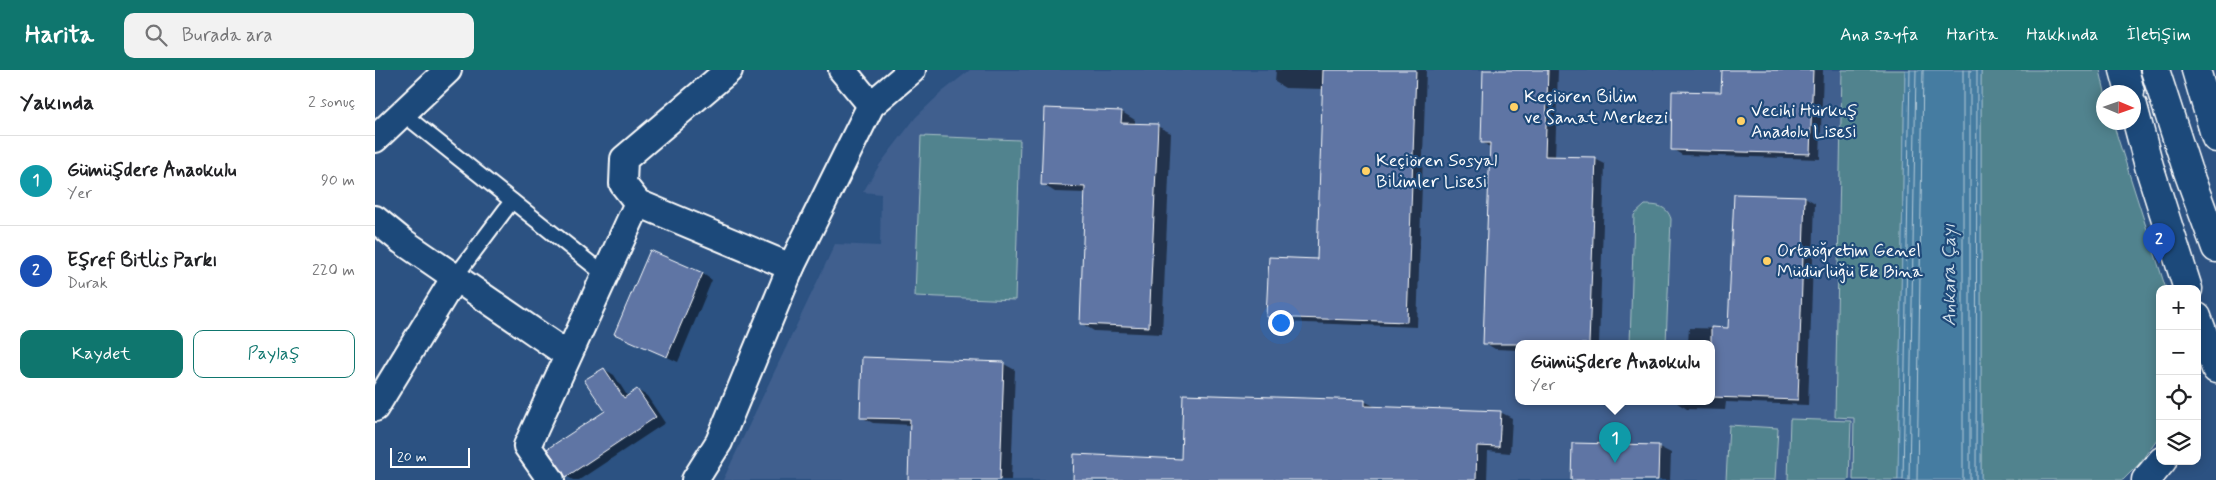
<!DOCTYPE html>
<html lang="tr">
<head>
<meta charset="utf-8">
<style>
  :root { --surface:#fff; --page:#f2f2f2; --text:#202124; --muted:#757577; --line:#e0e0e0; --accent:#0f766e }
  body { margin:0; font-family:Mynerve,sans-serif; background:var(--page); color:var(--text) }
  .controls { position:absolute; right:15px; bottom:15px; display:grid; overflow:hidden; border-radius:10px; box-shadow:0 2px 12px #0003 }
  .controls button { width:45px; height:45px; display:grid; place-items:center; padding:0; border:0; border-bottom:1px solid var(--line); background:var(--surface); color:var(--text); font:25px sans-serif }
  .compass { position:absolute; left:1721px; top:15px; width:45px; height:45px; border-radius:50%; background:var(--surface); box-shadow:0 2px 12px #0003; rotate:92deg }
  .scale { position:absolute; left:15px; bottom:12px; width:80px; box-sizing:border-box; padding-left:5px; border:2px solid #fff; border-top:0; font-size:14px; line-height:18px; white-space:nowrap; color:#fff; -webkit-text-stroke:4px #1f4a7a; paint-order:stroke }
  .you { position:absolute; left:905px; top:252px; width:18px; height:18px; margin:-12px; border:4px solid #fff; border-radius:50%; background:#1a73e8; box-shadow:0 0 0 8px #1a73e833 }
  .badge { display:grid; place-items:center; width:32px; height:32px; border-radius:50%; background:var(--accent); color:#fff; font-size:16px; font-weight:700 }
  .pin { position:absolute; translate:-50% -41px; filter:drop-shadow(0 1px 2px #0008) }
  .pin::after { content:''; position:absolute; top:26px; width:18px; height:15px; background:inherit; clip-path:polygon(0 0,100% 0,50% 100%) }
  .popup { position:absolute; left:1140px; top:270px; width:200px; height:65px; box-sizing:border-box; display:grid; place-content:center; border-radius:10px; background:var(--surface); filter:drop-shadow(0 1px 4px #0005); font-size:16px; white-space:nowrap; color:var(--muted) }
  .popup b { font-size:19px; color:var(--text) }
  .popup::after { content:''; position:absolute; left:50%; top:100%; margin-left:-10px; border:10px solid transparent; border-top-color:var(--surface) }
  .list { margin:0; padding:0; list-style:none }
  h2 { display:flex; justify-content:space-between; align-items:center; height:65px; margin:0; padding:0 20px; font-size:21px }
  h2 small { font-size:16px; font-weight:400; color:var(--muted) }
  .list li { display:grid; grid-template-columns:32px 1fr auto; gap:15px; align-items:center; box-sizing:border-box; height:90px; padding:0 20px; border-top:1px solid var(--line) }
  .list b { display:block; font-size:19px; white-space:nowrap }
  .list p { margin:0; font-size:16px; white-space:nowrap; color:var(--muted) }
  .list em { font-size:16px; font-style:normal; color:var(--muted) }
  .actions { display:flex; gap:10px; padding:15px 20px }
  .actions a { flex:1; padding:11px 0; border:1px solid var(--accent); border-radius:10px; text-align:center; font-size:18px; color:var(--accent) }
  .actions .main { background:var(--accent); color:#fff }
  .icon { flex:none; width:28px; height:28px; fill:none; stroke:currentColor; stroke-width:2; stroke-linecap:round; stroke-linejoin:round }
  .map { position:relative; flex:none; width:1841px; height:410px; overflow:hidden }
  header { display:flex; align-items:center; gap:30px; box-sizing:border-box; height:70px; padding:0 25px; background:var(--accent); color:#fff }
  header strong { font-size:24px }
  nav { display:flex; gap:28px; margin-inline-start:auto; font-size:18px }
  .search { width:350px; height:45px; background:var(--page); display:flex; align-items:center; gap:12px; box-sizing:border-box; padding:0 18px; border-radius:10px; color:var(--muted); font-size:19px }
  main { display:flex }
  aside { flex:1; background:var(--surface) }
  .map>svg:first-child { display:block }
</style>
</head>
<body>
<header>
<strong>Harita</strong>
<div class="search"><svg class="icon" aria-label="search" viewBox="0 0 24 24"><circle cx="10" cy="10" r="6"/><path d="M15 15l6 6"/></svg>Burada ara</div>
<nav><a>Ana sayfa</a><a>Harita</a><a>Hakkında</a><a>İletişim</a></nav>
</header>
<main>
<aside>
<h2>Yakında<small>2 sonuç</small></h2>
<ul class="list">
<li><span class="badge" style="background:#0f9aa8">1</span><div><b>Gümüşdere Anaokulu</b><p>Yer</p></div><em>90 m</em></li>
<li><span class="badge" style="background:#1a4fb4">2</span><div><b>Eşref Bitlis Parkı</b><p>Durak</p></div><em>220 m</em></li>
</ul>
<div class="actions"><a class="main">Kaydet</a><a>Paylaş</a></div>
</aside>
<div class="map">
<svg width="1841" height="410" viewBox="0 0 1841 410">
  <rect width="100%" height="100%" fill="#2c5282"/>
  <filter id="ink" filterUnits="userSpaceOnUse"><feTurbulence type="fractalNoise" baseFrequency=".02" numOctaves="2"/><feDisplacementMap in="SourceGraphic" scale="10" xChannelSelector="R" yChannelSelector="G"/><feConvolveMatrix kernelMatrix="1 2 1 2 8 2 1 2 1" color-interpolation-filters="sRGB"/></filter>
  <g filter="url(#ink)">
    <!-- built -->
    <path fill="#3f5f8e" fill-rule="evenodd" d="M595,0H1530L1523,410H348L460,174L505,176L506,124L488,122L505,94L541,47L567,22ZM1144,274H1336V332H1144Z"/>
    <!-- green -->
    <g fill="#51838e" stroke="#a8c1c6">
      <path d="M1467,0H1530L1523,410H1478L1479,348L1460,347Z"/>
      <path d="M1606,0H1725L1730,22L1728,52L1738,53L1791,219H1785V365L1764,394L1748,410H1606Z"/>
      <path d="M546,66L645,70L640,230L540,226Z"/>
      <path d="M1270,135C1283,135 1292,136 1296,149L1291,274H1255L1259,145Z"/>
      <path d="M1415,349L1476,351L1474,410H1413Z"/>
      <path d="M1354,355L1403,358L1400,410H1351Z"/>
    </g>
    <!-- water -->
    <path fill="#457ca1" stroke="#8fb0c7" d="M1530,0H1606V410H1523Z"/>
    <!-- shadow -->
    <g fill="#0007">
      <path d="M901,0H1051L1042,257L903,252L893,247L943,190L949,19L910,18L900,12Z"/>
      <path d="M1110,0H1183L1180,87L1220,89L1230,94L1224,274H1144V280L1120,279L1110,273L1116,78L1107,72Z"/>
      <path d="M1348,0H1448L1445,89L1307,85L1297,79L1347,23Z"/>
      <path d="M670,39L747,42L760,50V55L782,56L796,63L787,264L719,261L706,253L711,123L680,122L667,114Z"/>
      <path d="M1360,125L1430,127L1440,133L1433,335L1351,332L1350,340L1312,339L1302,333L1336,332V274H1313L1314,258L1355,259Z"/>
      <path d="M328,204L337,210L303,292L241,263Z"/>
      <path d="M629,294L640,300L636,410H534L536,355L498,353L486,347Z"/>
      <path d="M229,299L239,305L253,327L262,320L272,326L290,353L204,410H198L191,406L231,341Z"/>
      <path d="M989,331L1001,337L1125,342L1137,348L1135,383L1113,381L1112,410H700L807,390Z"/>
      <path d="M1284,377L1296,383L1295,410H1197Z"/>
    </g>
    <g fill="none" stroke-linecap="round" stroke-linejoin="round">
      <!-- shore -->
      <g stroke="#b5cbd9" stroke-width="1">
        <path d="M1528,410L1535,0"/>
        <path d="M1534,410L1541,0"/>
        <path d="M1542,410L1548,0"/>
        <path d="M1588,410V0"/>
        <path d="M1595,410V0"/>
        <path d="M1601,410L1602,0"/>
      </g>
    </g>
    <!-- building -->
    <g fill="#5f74a4" stroke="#fff">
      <path d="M948,0H1041L1032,252L891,247L894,187L942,189Z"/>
      <path d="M1108,0H1173L1170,86L1221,87L1214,274H1108L1115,73H1106Z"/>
      <path d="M1347,0H1438L1435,84L1296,80L1297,21L1346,22Z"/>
      <path d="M669,38L747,41L746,53L783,54L774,257L705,254L710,117L666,115Z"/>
      <path d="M1359,124L1430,126L1423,330L1336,327V257L1353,258Z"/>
      <path d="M275,180L328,203L292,287L239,264Z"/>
      <path d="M487,287L629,292L625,410H533L535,349L485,348Z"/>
      <path d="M229,298L249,328L262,319L281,347L191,407L172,379L230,341L209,310Z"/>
      <path d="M808,324L990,330V336L1126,341L1124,377L1102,376L1101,410H698L699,384L806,389Z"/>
      <path d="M1197,373L1284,375L1283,410H1196Z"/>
    </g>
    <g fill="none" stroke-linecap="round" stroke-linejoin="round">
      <defs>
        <g id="service">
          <path d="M27,43L230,205"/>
          <path d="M80,207L137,131"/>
        </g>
        <g id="minor">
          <path d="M354,0L249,89L248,114L263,133L416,197"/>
          <path d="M467,0L496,35"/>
          <path d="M0,69L73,0"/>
          <path d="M0,149L27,171L193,285"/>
          <path d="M0,338L80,207"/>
          <path d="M176,410L152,376L263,133"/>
          <path d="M320,410L344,372L416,197L496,35L537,0"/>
        </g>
        <g id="secondary">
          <path d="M1749,0L1755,22"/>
          <path d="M1780,0L1812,99L1841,178"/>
          <path d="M1821,0L1841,68"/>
          <path d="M1758,36L1774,96L1813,219"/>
          <path d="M1822,247L1841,299"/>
          <path d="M1771,410L1787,391"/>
        </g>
      </defs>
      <!-- service casing -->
      <use href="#service" stroke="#fff" stroke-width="18"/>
      <!-- minor casing -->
      <use href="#minor" stroke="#fff" stroke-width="30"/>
      <!-- secondary casing -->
      <use href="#secondary" stroke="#fff" stroke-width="31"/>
      <!-- service -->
      <use href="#service" stroke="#1f4a7a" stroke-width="14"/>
      <!-- minor -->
      <use href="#minor" stroke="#1f4a7a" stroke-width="26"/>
      <!-- secondary -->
      <use href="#secondary" stroke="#1f4a7a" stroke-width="28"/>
    </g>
  </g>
  <!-- markers -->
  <g fill="#ffd166" stroke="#1f4a7a" stroke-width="2">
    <circle cx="1139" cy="37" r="5"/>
    <circle cx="1366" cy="51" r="5"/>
    <circle cx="991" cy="101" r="5"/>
    <circle cx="1392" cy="191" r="5"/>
  </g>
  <g text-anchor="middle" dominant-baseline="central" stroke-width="4.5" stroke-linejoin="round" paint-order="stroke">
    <!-- poi labels -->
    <g font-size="18" fill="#fff" stroke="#1f4a7a" text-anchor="start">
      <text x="1149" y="27">Keçiören Bilim<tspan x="1149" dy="21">ve Sanat Merkezi</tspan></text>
      <text x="1376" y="41">Vecihi Hürkuş<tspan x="1376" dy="21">Anadolu Lisesi</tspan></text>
      <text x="1001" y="91">Keçiören Sosyal<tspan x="1001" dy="21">Bilimler Lisesi</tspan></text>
      <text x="1402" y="181">Ortaöğretim Genel<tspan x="1402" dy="21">Müdürlüğü Ek Bina</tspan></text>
    </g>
    <!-- water labels -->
    <g font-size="19" font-style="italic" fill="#d0dee8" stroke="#1f4a7a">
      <text transform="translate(1574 205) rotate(-90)">Ankara Çayı</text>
    </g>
  </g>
</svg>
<div class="controls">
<button>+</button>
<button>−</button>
<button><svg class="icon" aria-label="locate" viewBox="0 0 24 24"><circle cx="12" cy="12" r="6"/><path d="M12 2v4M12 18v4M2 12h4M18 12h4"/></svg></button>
<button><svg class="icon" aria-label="layers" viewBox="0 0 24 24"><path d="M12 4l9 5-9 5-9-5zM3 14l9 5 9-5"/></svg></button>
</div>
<svg class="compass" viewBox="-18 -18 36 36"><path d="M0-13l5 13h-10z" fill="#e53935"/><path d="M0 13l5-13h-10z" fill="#757577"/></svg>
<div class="scale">20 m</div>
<div class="you"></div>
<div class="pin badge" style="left:1240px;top:393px;background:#0f9aa8">1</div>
<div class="popup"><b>Gümüşdere Anaokulu</b>Yer</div>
<div class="pin badge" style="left:1784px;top:194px;background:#1a4fb4">2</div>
</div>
</main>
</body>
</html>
